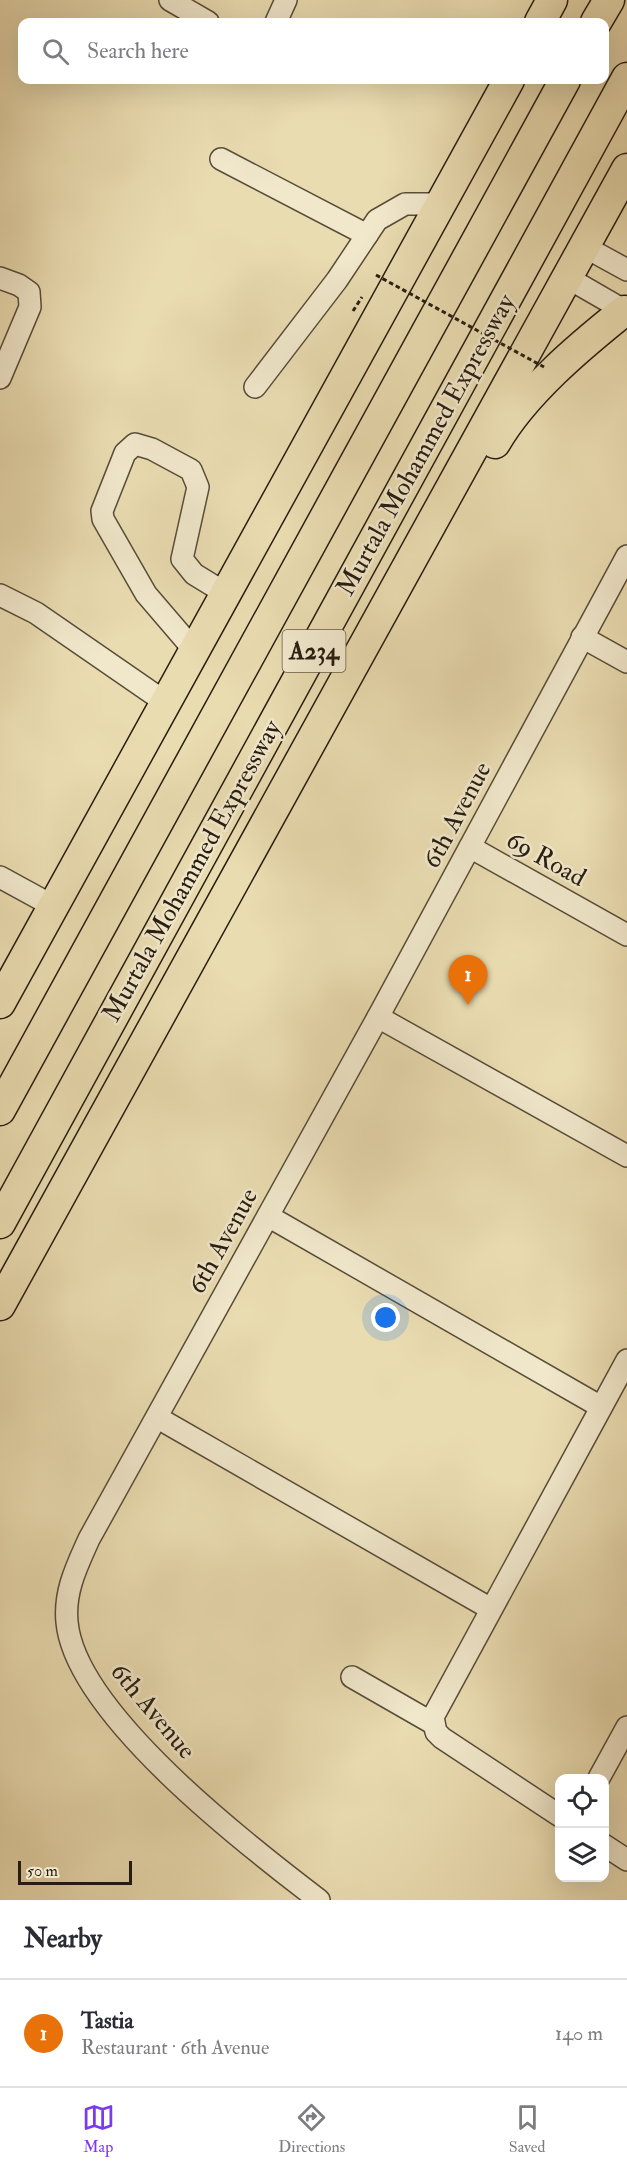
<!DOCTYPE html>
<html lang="en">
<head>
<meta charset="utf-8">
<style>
  :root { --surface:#fff; --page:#f2f2f3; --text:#2b2b33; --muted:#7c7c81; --line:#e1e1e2; --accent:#7c3aed }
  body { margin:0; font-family:"IM FELL Double Pica",serif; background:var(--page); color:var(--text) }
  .controls { position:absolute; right:18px; bottom:18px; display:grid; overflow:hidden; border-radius:12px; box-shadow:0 6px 24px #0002 }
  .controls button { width:54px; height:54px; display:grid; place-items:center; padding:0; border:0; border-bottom:2px solid var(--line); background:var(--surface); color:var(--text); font:30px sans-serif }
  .scale { position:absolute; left:18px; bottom:15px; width:114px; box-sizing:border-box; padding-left:6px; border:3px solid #271d11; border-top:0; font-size:16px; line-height:21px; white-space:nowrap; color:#271d11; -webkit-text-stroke:4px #f1e8cc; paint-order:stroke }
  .you { position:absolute; left:386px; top:1318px; width:21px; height:21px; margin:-15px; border:4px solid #fff; border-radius:50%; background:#1a73e8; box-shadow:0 0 0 9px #1a73e833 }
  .badge { display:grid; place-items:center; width:39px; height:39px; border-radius:50%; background:var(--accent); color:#fff; font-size:20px; font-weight:700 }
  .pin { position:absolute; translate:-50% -50px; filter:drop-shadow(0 2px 3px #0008) }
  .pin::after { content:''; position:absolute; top:32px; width:21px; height:18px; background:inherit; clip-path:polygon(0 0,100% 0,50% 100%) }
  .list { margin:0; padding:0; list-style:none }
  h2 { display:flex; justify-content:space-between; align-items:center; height:78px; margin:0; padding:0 24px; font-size:26px }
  h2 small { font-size:20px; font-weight:400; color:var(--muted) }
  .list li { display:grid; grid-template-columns:39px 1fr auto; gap:18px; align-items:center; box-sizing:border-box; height:108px; padding:0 24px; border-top:2px solid var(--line) }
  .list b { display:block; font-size:22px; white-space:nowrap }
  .list p { margin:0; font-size:20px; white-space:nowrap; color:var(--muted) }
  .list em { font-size:20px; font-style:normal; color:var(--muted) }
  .icon { flex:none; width:33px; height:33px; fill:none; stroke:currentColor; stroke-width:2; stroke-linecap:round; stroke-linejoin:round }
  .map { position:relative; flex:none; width:627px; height:1900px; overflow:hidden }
  .search { position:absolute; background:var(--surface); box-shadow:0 6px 24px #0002; left:18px; right:18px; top:18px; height:66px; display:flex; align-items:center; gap:15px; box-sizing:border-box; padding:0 21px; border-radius:12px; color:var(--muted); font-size:22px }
  .sheet { height:186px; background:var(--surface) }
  nav { display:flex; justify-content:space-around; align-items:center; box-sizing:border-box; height:84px; border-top:2px solid var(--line); background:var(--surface); font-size:16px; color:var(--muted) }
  nav a { display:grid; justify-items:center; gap:3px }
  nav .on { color:var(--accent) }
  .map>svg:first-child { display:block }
</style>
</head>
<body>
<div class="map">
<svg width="627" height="1900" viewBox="0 0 627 1900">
  <rect width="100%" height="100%" fill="#eadcb1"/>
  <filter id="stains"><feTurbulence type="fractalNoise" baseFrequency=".00333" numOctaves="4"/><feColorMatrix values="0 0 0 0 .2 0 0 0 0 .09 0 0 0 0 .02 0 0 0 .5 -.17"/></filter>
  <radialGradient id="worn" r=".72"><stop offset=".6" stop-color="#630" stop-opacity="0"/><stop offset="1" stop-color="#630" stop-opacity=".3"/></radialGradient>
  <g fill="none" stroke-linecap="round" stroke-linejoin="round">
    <defs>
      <g id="minor">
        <path d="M170,0L208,22"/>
        <path d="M276,22L286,0"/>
        <path d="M221,159L367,235"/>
        <path d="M585,247L627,270"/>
        <path d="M0,278L19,285L29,292L30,307L0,378"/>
        <path d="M568,278L627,312"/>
        <path d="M255,387L337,280L377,220L405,204H441"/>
        <path d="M0,595L36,613L165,702"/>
        <path d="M582,637L627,662"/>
        <path d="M194,650L146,594L103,519L102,511L125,453L135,444L152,449L191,470L198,487L182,559L194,574L225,593"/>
        <path d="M470,847L627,935"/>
        <path d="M0,877L53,906"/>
        <path d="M378,1017L627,1156"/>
        <path d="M268,1216L601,1407"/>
        <path d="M158,1418L491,1609"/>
        <path d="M352,1677L434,1724"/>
        <path d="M599,1778L627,1727"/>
        <path d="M560,1816L442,1738L436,1732L433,1717L627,1360"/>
        <path d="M604,1845L627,1860"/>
        <path d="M319,1900C248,1846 75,1713 67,1622C64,1591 77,1566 89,1539L378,1017L627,556"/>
      </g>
      <g id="highway">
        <path d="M540,22L552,0"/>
        <path d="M596,22L609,0"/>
        <path d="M495,443C524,393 579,347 624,311"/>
        <path d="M0,1003L509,80"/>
        <path d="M0,1110L565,80"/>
        <path d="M0,1223L627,78"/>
        <path d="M0,1305L627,169"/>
      </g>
    </defs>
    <!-- minor casing -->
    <use href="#minor" stroke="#584d39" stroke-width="24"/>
    <!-- highway casing -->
    <use href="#highway" stroke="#271d11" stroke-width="33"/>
    <!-- path -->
    <path stroke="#271d11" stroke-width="3" stroke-dasharray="4.5 3" stroke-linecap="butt" d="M353,311L362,297"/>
    <!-- minor -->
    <use href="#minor" stroke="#f1e8cc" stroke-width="21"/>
    <!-- highway -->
    <use href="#highway" stroke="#eadcb1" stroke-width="30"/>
    <!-- path-bridge -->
    <path stroke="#271d11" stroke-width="3" stroke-dasharray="4.5 3" stroke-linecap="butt" d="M376,275L544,367"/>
  </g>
  <g text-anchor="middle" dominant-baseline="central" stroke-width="5" stroke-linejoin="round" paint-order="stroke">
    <!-- shield labels -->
    <rect fill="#f1e8cc" stroke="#645a49" stroke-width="1.5" x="282.5" y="630" width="63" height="42" rx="4.5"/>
    <g font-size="24" font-weight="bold" fill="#271d11">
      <text x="314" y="651">A234</text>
    </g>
    <!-- street labels -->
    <g font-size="26" fill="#271d11" stroke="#f1e8cc">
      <text transform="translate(426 445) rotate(-61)">Murtala Mohammed Expressway</text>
      <text transform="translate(457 815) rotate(-62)">6th Avenue</text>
      <text transform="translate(546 859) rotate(29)">69 Road</text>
      <text transform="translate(192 871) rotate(-61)">Murtala Mohammed Expressway</text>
      <text transform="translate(223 1241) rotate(-61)">6th Avenue</text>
      <text transform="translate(153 1711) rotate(50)">6th Avenue</text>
    </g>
  </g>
  <rect width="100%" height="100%" filter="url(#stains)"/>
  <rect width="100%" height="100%" fill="url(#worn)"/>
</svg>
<div class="controls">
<button><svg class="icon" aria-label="locate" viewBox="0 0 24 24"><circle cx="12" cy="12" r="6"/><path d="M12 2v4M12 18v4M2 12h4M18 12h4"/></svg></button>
<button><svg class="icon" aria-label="layers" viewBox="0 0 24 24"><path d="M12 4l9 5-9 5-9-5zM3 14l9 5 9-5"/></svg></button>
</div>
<div class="scale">50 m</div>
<div class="you"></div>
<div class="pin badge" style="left:468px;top:1005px;background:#e8710a">1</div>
<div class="search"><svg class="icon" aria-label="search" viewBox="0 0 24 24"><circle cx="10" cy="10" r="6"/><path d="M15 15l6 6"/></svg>Search here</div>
</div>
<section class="sheet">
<h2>Nearby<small></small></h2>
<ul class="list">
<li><span class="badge" style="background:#e8710a">1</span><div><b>Tastia</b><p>Restaurant · 6th Avenue</p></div><em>140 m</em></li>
</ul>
</section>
<nav>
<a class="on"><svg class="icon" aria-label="map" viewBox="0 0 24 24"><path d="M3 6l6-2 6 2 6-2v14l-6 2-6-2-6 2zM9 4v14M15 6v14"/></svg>Map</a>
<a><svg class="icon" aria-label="directions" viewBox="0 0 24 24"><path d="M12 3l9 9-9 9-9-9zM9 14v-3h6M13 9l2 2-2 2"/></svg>Directions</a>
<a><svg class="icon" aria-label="saved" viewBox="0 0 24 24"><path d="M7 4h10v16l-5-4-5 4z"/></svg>Saved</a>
</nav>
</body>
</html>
